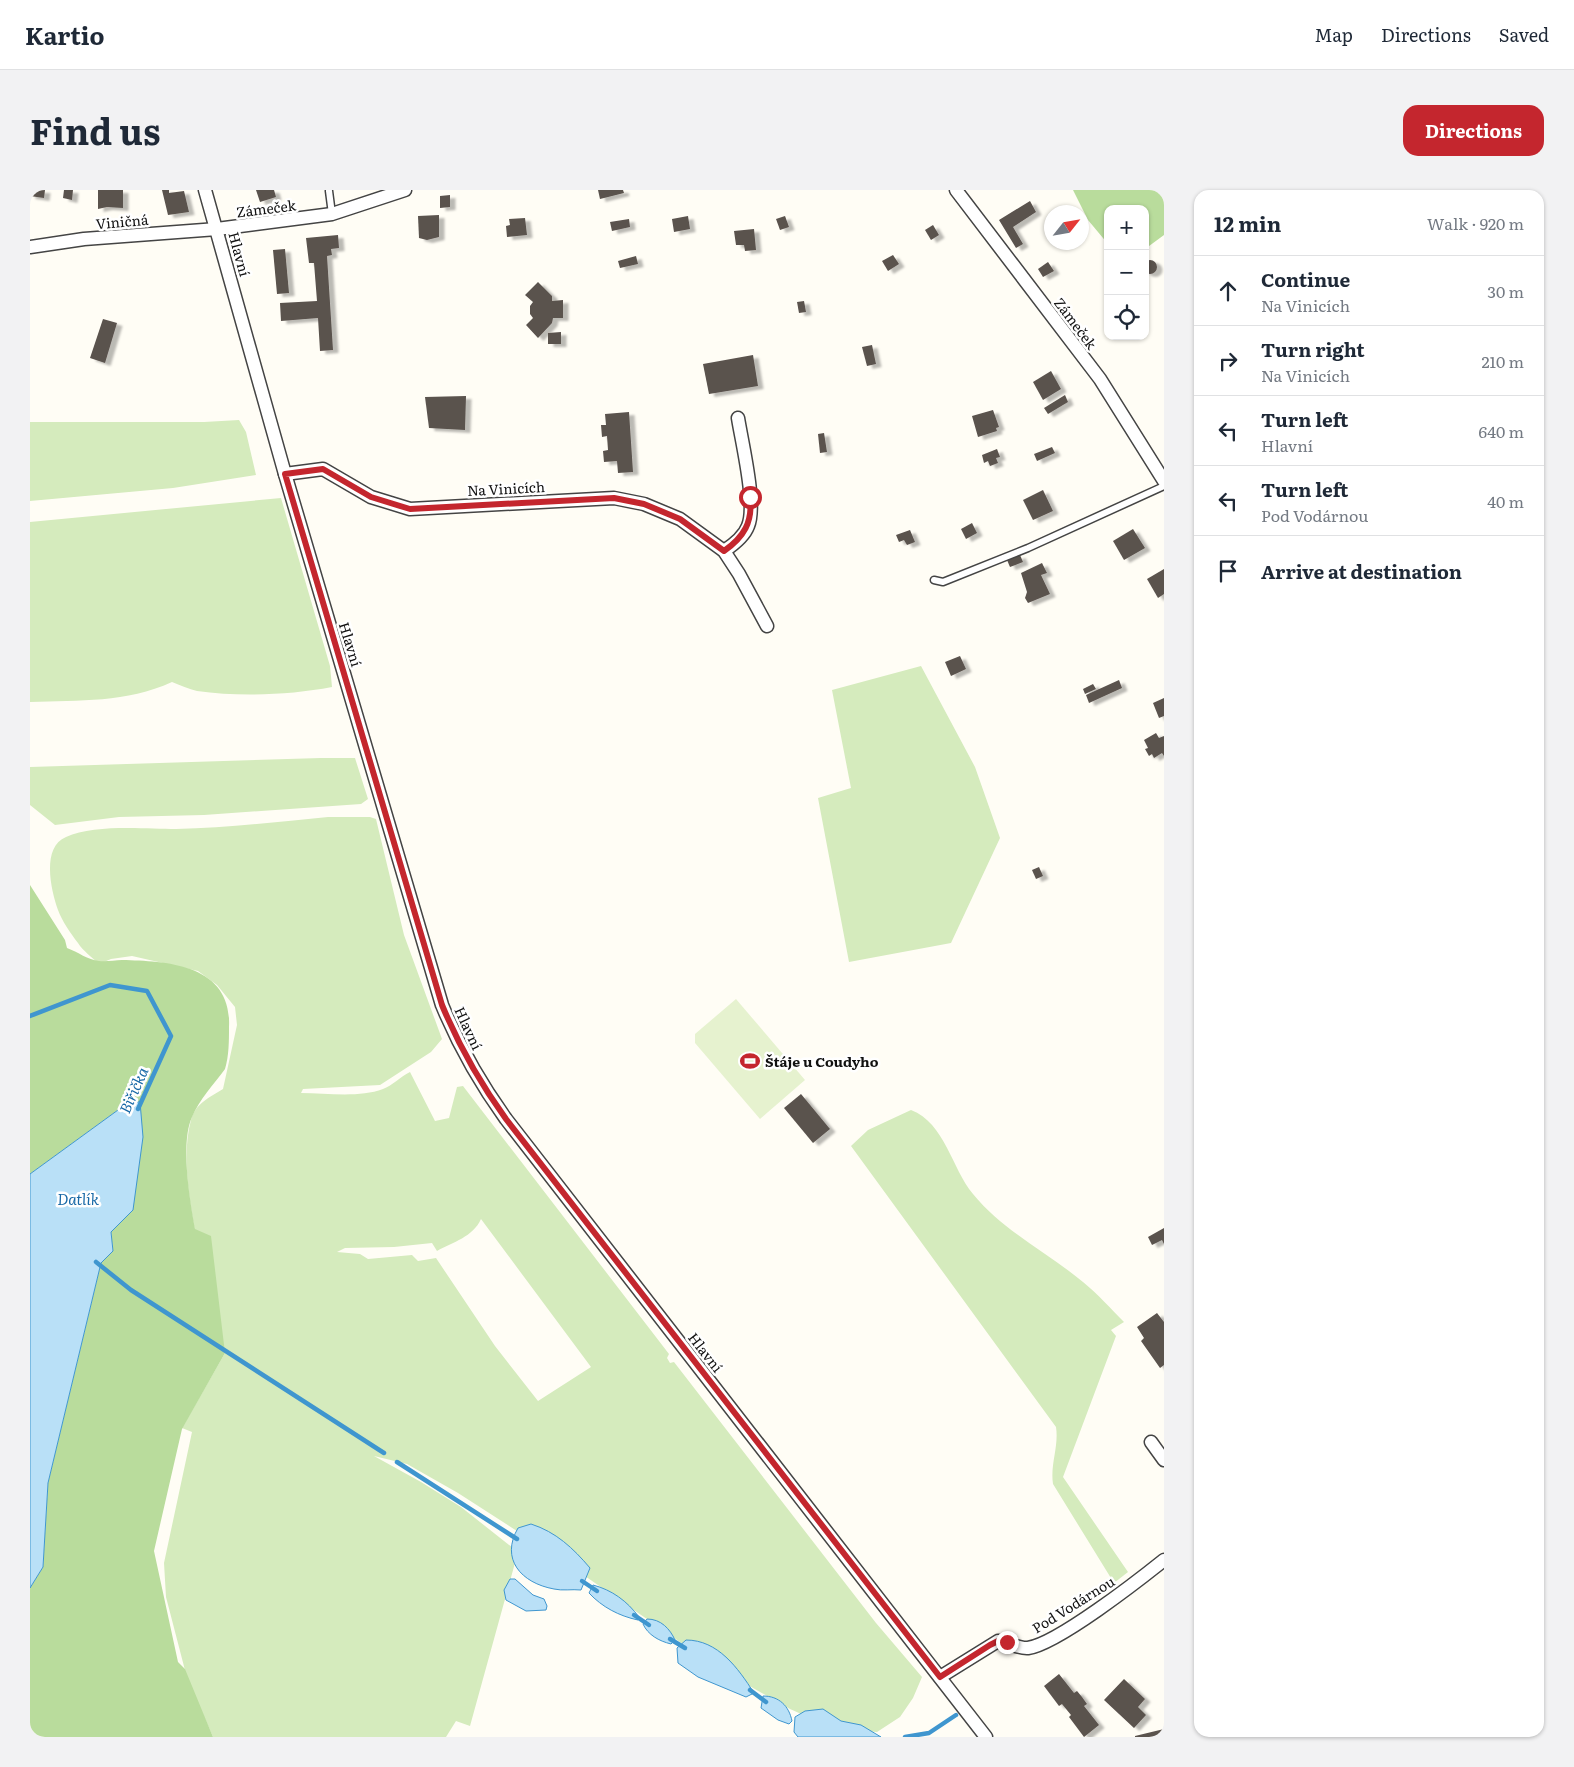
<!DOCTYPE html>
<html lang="en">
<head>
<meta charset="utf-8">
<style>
  :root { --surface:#fff; --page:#f2f2f3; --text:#1f2937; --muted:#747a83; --line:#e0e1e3; --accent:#c4262e }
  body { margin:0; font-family:Literata,serif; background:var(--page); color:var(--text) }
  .controls { position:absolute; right:15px; top:15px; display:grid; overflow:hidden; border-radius:10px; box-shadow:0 1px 4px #0004 }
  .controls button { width:45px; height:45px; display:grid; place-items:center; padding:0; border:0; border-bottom:1px solid var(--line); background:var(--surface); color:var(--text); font:25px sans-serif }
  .compass { position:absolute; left:1014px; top:15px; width:45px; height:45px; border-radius:50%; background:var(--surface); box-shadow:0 1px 4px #0004; rotate:59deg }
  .stop { position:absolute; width:15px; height:15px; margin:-11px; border:4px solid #c4262e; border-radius:50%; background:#fff }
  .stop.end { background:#c4262e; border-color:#fff; box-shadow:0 1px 5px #0008 }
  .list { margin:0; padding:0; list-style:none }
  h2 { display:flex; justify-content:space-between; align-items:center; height:65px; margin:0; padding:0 20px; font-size:21px }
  h2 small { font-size:16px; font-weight:400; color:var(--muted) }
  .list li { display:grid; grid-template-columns:32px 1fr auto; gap:15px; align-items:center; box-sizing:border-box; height:70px; padding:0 20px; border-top:1px solid var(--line) }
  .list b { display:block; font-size:19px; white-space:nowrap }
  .list p { margin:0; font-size:16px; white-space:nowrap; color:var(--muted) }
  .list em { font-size:16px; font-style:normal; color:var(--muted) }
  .icon { flex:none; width:28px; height:28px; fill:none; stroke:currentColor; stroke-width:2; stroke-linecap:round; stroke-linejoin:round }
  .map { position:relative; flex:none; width:1134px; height:1547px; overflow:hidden; border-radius:15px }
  header { display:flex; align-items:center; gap:30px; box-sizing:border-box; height:70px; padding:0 25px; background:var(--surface); border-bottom:1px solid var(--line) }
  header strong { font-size:24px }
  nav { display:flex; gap:28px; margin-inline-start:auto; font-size:18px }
  .intro { display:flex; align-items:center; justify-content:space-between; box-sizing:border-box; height:120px; padding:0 30px }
  h1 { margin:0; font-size:35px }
  .button { padding:12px 22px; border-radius:15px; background:var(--accent); color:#fff; font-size:18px; font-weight:700 }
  main { display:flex; gap:30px; padding:0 30px }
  aside { flex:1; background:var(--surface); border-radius:15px; box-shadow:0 1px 4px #0004 }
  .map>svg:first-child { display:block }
</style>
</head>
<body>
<header>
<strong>Kartio</strong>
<nav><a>Map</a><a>Directions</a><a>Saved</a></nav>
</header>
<div class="intro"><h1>Find us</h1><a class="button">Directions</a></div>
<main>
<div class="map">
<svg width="1134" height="1547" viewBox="0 0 1134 1547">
  <defs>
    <filter id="shadow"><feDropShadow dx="5.5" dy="3" stdDeviation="1" flood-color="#0004"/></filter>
  </defs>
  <rect width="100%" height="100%" fill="#fffdf5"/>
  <!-- green -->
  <g fill="#d5ebbd" fill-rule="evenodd">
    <path d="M209,230L216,242L226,285L143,298L0,311V232H174Z"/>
    <path d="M251,308L300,476L302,497C260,505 210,507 167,501C159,499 150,495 142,492C96,513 50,510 0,512V332Z"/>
    <path d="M891,476L945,577L970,648L921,753L819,772L788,608L821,598L802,500Z"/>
    <path d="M291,568H325L338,609L331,614L174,625L89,627L25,635L0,615V577Z"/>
    <path d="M298,627H340L346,629L374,745L412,849L401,862L350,895L273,899L271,903C297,903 329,908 353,899C362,896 370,887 380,882L405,931L419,928L427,897L433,896L639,1164L637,1168L640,1173L644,1172L846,1433L892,1487L883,1508L870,1527L847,1542L805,1539L760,1519L686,1477L529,1368L428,1303L377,1274L344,1266L391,1292L431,1317L488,1362L440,1536L426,1531L416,1547H183L157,1488L136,1407L134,1373L162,1242L152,1238L195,1163C180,1100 144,991 161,930C165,914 180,907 193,899L207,835L205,817L187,795L168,781L102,766L81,769L69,774C62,767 53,761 48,753C41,744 32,731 28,720C21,701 11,657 36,647C64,634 115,639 146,639C196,638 247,632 298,627ZM451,1029L561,1177L508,1211L465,1156L406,1068L388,1071L382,1065L338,1069L330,1064L307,1062L315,1058L364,1057L402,1053L407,1061C423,1052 443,1047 451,1029Z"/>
    <path d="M881,920C915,933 922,979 943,1004C973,1041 1017,1062 1053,1092C1068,1104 1081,1119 1094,1132L1081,1140L1086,1146L1033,1287L1098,1382L1084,1393L1023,1294C1020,1274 1029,1257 1026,1237L821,956L838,940Z"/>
  </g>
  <!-- forest -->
  <g fill="#b9dc9c">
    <path d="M1043,0H1134V45L1115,59V19H1078V54L1058,30Z"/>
    <path d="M0,695L35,750L37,758C48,762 58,770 69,771C76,772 85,770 92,770C139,771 202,775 199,837C199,851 199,866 195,879C184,894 169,910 162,927C150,953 160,1011 165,1039L181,1046L195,1163L152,1239L124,1361L148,1472L155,1479L183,1547H0V1398L13,1377L18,1293L71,1073L83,1061L81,1042L103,1020L99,912L0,984Z"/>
  </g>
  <!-- pitch -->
  <path fill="#e6f2cf" d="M706,809L775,890L730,929L665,853V844Z"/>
  <!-- water -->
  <g fill="#b9e0f7" stroke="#3f96cf">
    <path d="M99,912H110L113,947L103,1020L81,1042L83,1061L71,1073L18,1293L13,1377L0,1398V984Z"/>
    <path d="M501,1334C526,1342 543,1358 560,1378L551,1400C542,1399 532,1401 524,1399C491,1393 470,1369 488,1338Z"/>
    <path d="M480,1389H485L503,1405L514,1409L517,1416L516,1420L496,1421L476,1410L474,1400Z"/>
    <path d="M563,1395C582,1400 597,1411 609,1427L608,1430C589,1426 572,1417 559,1403Z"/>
    <path d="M617,1429C631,1429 640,1439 645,1450L641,1454C629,1451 618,1445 613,1434Z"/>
    <path d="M656,1450C688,1450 708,1478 724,1503L716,1507L668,1487L648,1473L647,1458Z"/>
    <path d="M733,1506C749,1506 759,1516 762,1531L759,1534L748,1530L731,1518Z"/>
    <path d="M793,1519L811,1531L831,1535L851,1547H768L764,1542L765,1527L775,1521Z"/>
  </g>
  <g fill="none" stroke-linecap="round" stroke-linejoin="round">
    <!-- stream -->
    <g stroke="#3f96cf" stroke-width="4.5">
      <path d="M0,826L80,795L117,801L141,846L108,919"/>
      <path d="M66,1072L101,1100L354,1263"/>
      <path d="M367,1272L487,1349"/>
      <path d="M552,1391L567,1401"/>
      <path d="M604,1425L619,1435"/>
      <path d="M640,1449L655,1458"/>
      <path d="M720,1500L736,1512"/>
      <path d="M875,1547L899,1543L926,1525"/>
    </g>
  </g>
  <!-- building -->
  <g fill="#5a524d" filter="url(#shadow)">
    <path d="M0,0H15L14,8L0,6Z"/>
    <path d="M34,0H43L42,10L33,8Z"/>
    <path d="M68,0H93V18L77,17L68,19Z"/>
    <path d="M132,0H139V3L154,1L159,22L138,25Z"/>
    <path d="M226,0H244L246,7L230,12Z"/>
    <path d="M568,0H593L594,3L570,9Z"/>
    <path d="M420,5V17L410,18V6Z"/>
    <path d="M1000,11L1006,22L983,37L993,54L986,58L969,30Z"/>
    <path d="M409,25V47L397,50L389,48L388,26Z"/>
    <path d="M658,26L660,39L644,42L642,29Z"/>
    <path d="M755,26L759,37L750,40L746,29Z"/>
    <path d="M495,28L497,45L477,47L476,36L480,35L479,29Z"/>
    <path d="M599,29L600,37L582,41L580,32Z"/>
    <path d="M903,35L909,45L901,50L895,40Z"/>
    <path d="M724,39L726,60L715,61L714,55H706L704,41Z"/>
    <path d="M308,45L309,58L301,59L302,65L297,66L303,160L290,161L288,128L251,131L250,113L287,111L284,73H279L276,48Z"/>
    <path d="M255,59L259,103L247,104L243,60Z"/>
    <path d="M863,65L869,74L858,81L852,71Z"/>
    <path d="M606,66L608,74L590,78L588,71Z"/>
    <circle cx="1120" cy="77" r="7"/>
    <path d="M1018,72L1024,81L1013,87L1008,79Z"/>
    <path d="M508,92L522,106V111L533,110V128H523L522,133L508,148L496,135L503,128L500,124V116L503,112L495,105Z"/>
    <path d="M774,111L776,122L769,123L767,112Z"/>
    <path d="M73,129L87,133L75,173L60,168Z"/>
    <path d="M531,142V154H518V143Z"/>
    <path d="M842,155L846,174L837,176L832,157Z"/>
    <path d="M723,165L728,196L679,204L673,174Z"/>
    <path d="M1021,181L1031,199L1013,210L1003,192Z"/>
    <path d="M1035,205L1038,212L1018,224L1014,218Z"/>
    <path d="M436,206L435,240L399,238L395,207Z"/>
    <path d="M963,220L969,237L966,238L967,241L948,247L942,226Z"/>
    <path d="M599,222L603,282L588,283L587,271L574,272L573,261L578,260L577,246L572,247L571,235H576L575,224Z"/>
    <path d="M794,243L797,262L790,263L788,244Z"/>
    <path d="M1022,257L1025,263L1007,271L1004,264Z"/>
    <path d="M967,259L970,267L966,268L968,273L960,276L958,271L954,273L952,265Z"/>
    <path d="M1013,300L1023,321L1003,330L993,310Z"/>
    <path d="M942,333L947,343L936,349L931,339Z"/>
    <path d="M1103,339L1115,358L1094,370L1083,351Z"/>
    <path d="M880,340L885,352L877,355L874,350L869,352L866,345Z"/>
    <path d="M990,365L993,372L980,377L977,370Z"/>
    <path d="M1012,373L1017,383L1011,385L1020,404L998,413L995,408L997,402L991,383Z"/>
    <path d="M1134,379V404L1128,408L1117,389Z"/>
    <path d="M930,466L936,479L921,486L915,472Z"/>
    <path d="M1089,490L1092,498L1059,513L1056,505Z"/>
    <path d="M1063,494L1066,499L1055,504L1053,499Z"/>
    <path d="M1134,508V526L1129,528L1123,513Z"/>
    <path d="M1126,543L1129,548L1134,546V566L1132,563L1124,568L1122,564L1119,566L1115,559L1118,558L1114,550Z"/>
    <path d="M1009,677L1013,686L1006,689L1002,680Z"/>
    <path d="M771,904L800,939L783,953L754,918Z"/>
    <path d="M1134,1038V1054L1132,1050L1122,1055L1118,1047Z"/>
    <path d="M1127,1123L1134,1132V1175L1130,1178L1111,1151L1114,1148L1107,1137Z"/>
    <path d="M1029,1484L1044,1503L1047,1501L1052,1507L1057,1514L1054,1516L1069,1535L1054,1547L1039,1527L1041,1525L1032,1514L1029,1516L1014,1496Z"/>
    <path d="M1094,1489L1115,1509L1108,1517L1116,1525L1104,1538L1074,1510Z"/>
    <path d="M1134,1539V1547H1105V1546Z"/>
  </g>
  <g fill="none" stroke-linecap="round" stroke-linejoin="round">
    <defs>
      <g id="service">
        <path d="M299,1L302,24"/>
        <path d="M904,390L913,392L998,358L1134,296"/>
      </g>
      <g id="minor">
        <path d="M175,0L255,284L412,815C429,856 450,893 476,929L956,1547"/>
        <path d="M926,0L1070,189L1134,291"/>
        <path d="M0,57L54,49L187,39L302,24L375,0"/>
        <path d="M255,284L293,279L341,307L380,319L584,308L614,314L650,329L694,361L709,384L737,436"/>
        <path d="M694,361C703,355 714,347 718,336C727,315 712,253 708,228"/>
        <path d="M1121,1252L1134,1270"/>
        <path d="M910,1487L968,1451C978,1452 989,1459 998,1458C1027,1454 1109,1390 1134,1370"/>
      </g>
    </defs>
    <!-- service casing -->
    <use href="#service" stroke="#444" stroke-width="9"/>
    <!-- minor casing -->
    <use href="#minor" stroke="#444" stroke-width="15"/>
    <!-- service -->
    <use href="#service" stroke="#fff" stroke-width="6"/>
    <!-- minor -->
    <use href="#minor" stroke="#fff" stroke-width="12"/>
  </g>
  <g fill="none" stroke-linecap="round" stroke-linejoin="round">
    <!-- route -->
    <path stroke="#c4262e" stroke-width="6" d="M720,307C723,332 714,347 694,361L650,329L614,314L584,308L380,319L341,307L293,279L255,284L412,815C429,856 450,893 476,929L910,1487L960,1455L968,1451L977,1452"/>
  </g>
  <!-- icons -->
  <defs>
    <symbol id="stadium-bare" viewBox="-9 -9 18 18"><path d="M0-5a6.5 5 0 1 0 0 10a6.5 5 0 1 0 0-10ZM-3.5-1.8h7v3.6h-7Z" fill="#c4262e" stroke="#fff" stroke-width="2.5" paint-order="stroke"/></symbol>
  </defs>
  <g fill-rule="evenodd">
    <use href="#stadium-bare" x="706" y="857" width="28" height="28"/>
  </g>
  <g text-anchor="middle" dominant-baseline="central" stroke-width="5" stroke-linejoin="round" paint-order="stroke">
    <!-- street labels -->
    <g font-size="14" fill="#111" stroke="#fff">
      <text transform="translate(236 18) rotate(-7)">Zámeček</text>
      <text transform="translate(92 31) rotate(-5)">Viničná</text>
      <text transform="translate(210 64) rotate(75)">Hlavní</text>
      <text transform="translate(1046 133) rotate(53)">Zámeček</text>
      <text transform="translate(476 298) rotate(-3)">Na Vinicích</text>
      <text transform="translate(321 454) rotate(73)">Hlavní</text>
      <text transform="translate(439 838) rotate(65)">Hlavní</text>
      <text transform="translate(676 1162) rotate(52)">Hlavní</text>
      <text transform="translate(1043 1414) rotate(-32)">Pod Vodárnou</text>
    </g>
    <!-- poi labels -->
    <g font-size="14" font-weight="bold" fill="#111" stroke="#fff" text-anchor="start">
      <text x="735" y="871">Štáje u Coudyho</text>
    </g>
    <!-- water labels -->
    <g font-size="15" font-style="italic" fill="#1768a6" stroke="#fff">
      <text transform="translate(103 900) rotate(-66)">Biřička</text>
      <text x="48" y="1008">Datlík</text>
    </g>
  </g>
</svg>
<div class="controls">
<button>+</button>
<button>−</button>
<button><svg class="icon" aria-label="locate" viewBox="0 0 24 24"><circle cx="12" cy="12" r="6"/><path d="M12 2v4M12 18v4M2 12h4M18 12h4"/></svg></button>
</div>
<svg class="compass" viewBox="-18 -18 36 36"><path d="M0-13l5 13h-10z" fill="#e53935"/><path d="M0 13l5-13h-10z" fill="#747a83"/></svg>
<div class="stop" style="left:720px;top:307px"></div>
<div class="stop end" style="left:977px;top:1452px"></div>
</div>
<aside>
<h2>12 min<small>Walk · 920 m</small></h2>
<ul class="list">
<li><svg class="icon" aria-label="ahead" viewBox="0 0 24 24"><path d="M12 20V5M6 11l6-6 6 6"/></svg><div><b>Continue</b><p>Na Vinicích</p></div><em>30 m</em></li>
<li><svg class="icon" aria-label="right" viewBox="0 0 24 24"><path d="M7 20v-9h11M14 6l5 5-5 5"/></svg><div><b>Turn right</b><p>Na Vinicích</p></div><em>210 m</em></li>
<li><svg class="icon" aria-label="left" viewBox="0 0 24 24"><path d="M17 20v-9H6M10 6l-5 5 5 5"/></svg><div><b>Turn left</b><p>Hlavní</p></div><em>640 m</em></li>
<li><svg class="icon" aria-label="left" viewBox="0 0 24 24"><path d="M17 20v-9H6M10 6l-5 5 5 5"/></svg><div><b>Turn left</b><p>Pod Vodárnou</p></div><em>40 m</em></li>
<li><svg class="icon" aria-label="arrive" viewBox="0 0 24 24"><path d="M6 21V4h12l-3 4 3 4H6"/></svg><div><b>Arrive at destination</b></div></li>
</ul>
</aside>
</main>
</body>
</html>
